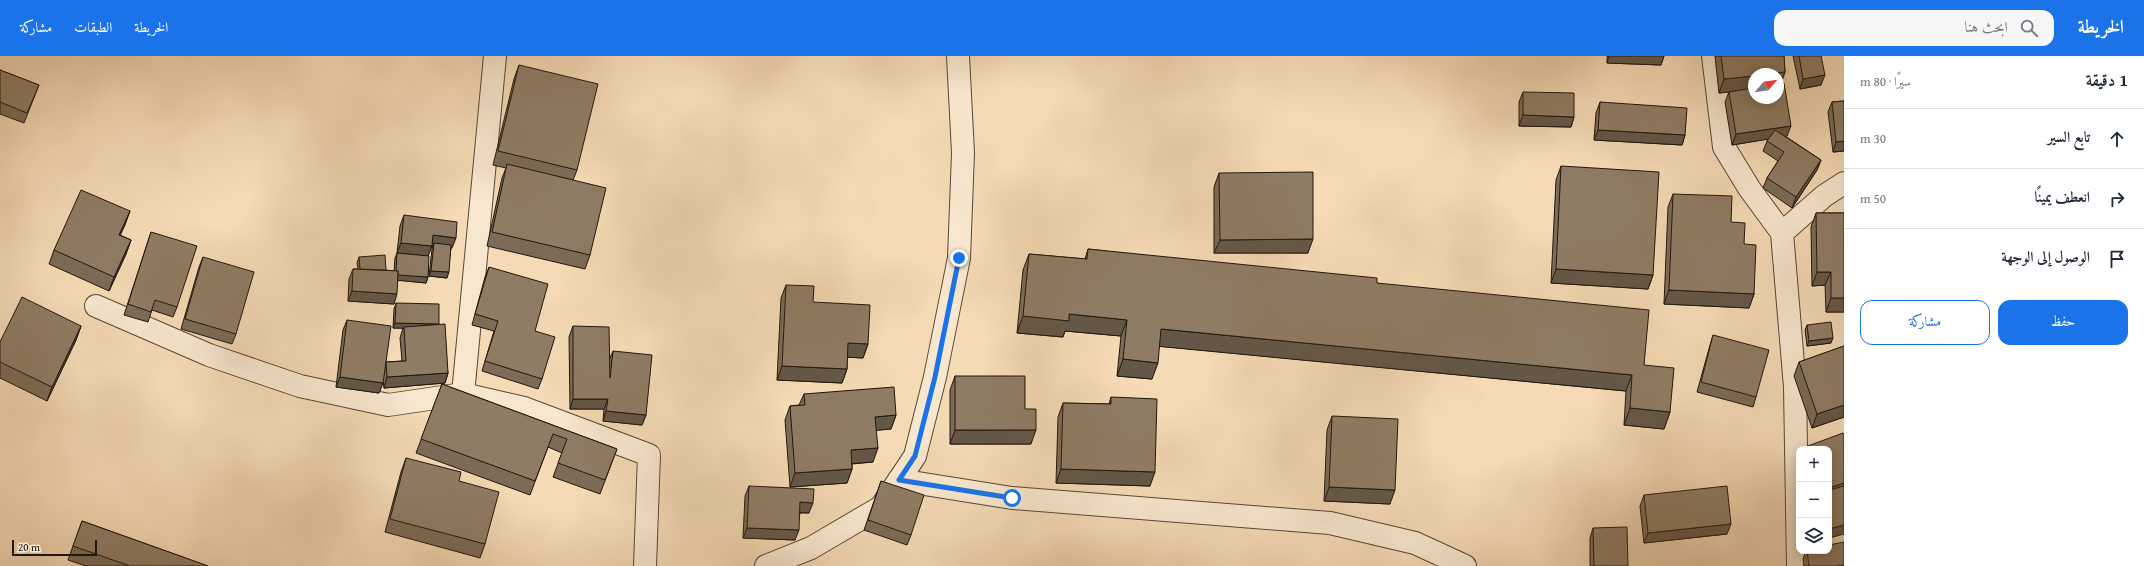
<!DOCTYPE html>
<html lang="ar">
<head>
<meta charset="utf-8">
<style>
  :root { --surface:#fff; --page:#f6f6f7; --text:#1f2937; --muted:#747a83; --line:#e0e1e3; --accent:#1a73e8 }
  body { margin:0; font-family:"Gentium Book Plus",Amiri,serif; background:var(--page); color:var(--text); direction:rtl }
  .controls { position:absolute; right:12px; bottom:12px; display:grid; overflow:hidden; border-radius:8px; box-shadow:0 2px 10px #0003 }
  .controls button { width:36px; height:36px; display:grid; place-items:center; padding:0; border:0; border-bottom:1px solid var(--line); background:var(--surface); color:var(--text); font:20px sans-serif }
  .compass { position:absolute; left:1748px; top:12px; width:36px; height:36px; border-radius:50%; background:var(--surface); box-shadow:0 2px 10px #0003; rotate:61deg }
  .scale { position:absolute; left:12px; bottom:10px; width:85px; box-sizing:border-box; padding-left:4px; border:2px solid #21170f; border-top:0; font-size:11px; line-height:14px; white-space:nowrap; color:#21170f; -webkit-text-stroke:3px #f8e7cf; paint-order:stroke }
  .stop { position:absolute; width:12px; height:12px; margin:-9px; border:3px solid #1a73e8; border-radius:50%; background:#fff }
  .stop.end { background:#1a73e8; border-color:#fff; box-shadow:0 1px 4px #0008 }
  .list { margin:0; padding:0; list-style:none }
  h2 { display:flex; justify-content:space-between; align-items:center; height:52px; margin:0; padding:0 16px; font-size:17px }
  h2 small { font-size:13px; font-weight:400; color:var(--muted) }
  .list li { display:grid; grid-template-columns:26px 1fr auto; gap:12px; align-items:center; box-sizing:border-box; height:60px; padding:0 16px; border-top:1px solid var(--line) }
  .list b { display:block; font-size:15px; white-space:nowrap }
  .list em { font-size:13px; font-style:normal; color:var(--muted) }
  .actions { display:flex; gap:8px; padding:12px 16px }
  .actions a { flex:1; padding:9px 0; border:1px solid var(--accent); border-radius:12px; text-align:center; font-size:14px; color:var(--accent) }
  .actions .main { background:var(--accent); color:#fff }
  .icon { flex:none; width:22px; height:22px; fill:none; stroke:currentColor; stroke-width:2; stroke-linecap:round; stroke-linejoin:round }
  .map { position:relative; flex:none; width:1844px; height:510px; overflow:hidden; direction:ltr }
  header { display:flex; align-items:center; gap:24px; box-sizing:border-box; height:56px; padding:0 20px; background:var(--accent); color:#fff }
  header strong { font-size:19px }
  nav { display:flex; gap:22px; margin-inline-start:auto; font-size:14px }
  .search { width:280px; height:36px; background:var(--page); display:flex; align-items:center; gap:10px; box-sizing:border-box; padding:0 14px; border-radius:12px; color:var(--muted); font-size:15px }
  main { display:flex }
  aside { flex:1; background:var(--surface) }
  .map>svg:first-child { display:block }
</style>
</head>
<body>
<header>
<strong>الخريطة</strong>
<div class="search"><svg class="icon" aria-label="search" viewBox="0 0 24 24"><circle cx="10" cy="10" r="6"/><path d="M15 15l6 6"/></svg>ابحث هنا</div>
<nav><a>الخريطة</a><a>الطبقات</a><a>مشاركة</a></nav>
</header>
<main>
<aside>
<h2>1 دقيقة<small>سيرًا · 80 m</small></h2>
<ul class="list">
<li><svg class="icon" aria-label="ahead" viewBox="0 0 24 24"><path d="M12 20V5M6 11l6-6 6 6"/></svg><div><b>تابع السير</b></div><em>30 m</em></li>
<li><svg class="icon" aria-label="right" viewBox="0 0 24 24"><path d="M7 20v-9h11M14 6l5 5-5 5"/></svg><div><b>انعطف يمينًا</b></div><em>50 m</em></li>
<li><svg class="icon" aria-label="arrive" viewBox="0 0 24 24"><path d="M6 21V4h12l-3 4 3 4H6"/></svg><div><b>الوصول إلى الوجهة</b></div></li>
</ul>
<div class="actions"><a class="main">حفظ</a><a>مشاركة</a></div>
</aside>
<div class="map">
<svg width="1844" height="510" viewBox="0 0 1844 510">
  <rect width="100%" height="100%" fill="#f5dab5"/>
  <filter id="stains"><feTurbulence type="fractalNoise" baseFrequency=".005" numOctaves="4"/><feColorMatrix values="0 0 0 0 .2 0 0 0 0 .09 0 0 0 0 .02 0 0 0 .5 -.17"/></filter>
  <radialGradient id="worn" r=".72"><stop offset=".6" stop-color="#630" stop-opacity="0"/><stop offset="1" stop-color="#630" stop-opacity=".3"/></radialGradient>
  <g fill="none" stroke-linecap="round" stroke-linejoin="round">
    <defs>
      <g id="minor">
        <path d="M495,0L463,338L524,352L649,399L645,510"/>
        <path d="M1713,0L1724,91L1749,132L1782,177L1795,331L1798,510"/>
        <path d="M1782,177L1824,140L1844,127"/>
        <path d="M96,250L209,299L300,330L388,349L463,338"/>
        <path d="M899,424L1012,442L1330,467L1415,487L1465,510"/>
        <path d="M766,510L811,492L881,451L915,400L935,321L959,202L963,97L958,0"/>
      </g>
    </defs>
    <!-- minor casing -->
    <use href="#minor" stroke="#564838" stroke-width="24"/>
    <!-- minor -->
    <use href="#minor" stroke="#f8e7cf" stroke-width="22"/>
  </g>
  <!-- wall -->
  <g fill="#7b6b57" stroke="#21170f">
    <path d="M1607,0H1664L1661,9L1607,7Z"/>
    <path d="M1715,0H1784L1785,16L1781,27L1787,80H1785L1821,104L1817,114L1792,152L1763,132L1767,122L1778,105L1763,95L1768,83L1732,89L1725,46L1729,36L1719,37Z"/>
    <path d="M1793,0H1821V29L1800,33Z"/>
    <path d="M519,9L577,114L573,124L590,199L585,213L487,190L502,122L506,112L493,109L514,23Z"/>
    <path d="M0,14L39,29L24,67L0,58Z"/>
    <path d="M1523,36L1574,61L1571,71L1519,70V46Z"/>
    <path d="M1844,45V95L1833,96L1828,56L1832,46Z"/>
    <path d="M1600,46L1685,79L1682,89L1594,84L1596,57Z"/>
    <path d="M1561,110L1653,219L1648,233L1551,227L1556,124Z"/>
    <path d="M1219,117L1308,197H1214V131Z"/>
    <path d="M1673,138L1731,166L1744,188L1754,238L1749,252L1664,248L1668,151Z"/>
    <path d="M130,155L120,179L131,184L126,198L109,235L49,208L54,194Z"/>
    <path d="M1816,157H1844V256H1826L1825,229L1812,230L1811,171Z"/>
    <path d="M404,159L452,192H451L447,222L429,220L432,193L433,190L432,189L428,200V221L426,227L398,224L394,248L348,245L349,223L353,213H358L357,207L359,201L386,214L394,215L395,202L397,197L400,170Z"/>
    <path d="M151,176L177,251L173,261L152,254L148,266L124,259Z"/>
    <path d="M1088,193L1377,227L1644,309L1670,356L1664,373L1624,369L1626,335L1159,290L1152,323L1117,320L1121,280L1065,275L1063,281L1017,277L1023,214L1029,198L1085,203Z"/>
    <path d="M203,201L236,278L232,288L181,273L199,211Z"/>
    <path d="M489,211L535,275L542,323L538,333L482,315L494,275L472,269L485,221Z"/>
    <path d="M786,229L868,288L863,302L847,301V313L842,327L777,324L781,242Z"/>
    <path d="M396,247L439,269L448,317L445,327L384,332L383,326L379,337L336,331L343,274L347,264L386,308V306L402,305L400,282L403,272H393L394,253Z"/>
    <path d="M1807,269L1831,287L1807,290L1805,274Z"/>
    <path d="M81,270L76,284L47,345L0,322V286Z"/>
    <path d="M573,270L609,304L613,295L646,359L642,369L603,365L604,353H570L569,281Z"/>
    <path d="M1713,279L1756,341L1753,351L1697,336L1710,289Z"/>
    <path d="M1844,290V361L1812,372L1794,320L1799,306Z"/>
    <path d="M955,320L1025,353L1031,388H950V334Z"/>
    <path d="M442,328L617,393L600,438L553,421L562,397L548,391L530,439L416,397Z"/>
    <path d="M804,338L896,359L891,373L876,374L873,406L852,408V413L847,427L790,431L785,364L790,350L799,349Z"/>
    <path d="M1111,341L1150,430L1056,427L1058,361L1063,347L1109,348Z"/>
    <path d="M1332,360L1390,448L1324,445L1327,374Z"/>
    <path d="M1799,396V409L1797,403Z"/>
    <path d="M406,402L459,425L485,488L480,502L385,476L401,416Z"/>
    <path d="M881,425L911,479L907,489L864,474Z"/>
    <path d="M749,430L809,457H800L795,484L743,482L745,440Z"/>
    <path d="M1644,439L1727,478L1644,487L1640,450Z"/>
    <path d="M82,465L208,510H86L68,504Z"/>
    <path d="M1593,472L1628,510H1590V482Z"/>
    <path d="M1806,495H1829L1844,510H1804L1803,503Z"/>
  </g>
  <!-- shaded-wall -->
  <g fill="#645747" stroke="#21170f">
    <path d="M1609,0H1664L1661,9L1607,7Z"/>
    <path d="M1785,16L1780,30H1778V18H1768Z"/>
    <path d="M1825,19L1821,29L1800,33L1803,23Z"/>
    <path d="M1754,20V33L1719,37L1724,23Z"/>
    <path d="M1523,59L1574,61L1571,71L1519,70Z"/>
    <path d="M1791,70L1787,80L1732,89L1736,78Z"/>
    <path d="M1598,74L1685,79L1682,89L1594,84Z"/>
    <path d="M1844,85V95L1833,96L1836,86Z"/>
    <path d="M1821,104L1817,114L1792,152L1796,141Z"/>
    <path d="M130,155L125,169L114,193L119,179Z"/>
    <path d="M433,179L456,182L452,192L434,190V187L433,190L429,189Z"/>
    <path d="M1313,183L1308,197H1214L1220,184Z"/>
    <path d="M131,184L126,198L109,235L114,221Z"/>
    <path d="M401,187L432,190L428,200L397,197Z"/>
    <path d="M1556,213L1653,219L1648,233L1551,227Z"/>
    <path d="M431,215L449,216L447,222L429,220Z"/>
    <path d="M1817,216H1831L1825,229L1812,230Z"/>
    <path d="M396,218L428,221L426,227L394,224Z"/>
    <path d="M1669,234L1754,238L1749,252L1664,248Z"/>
    <path d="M352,235L397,238L394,248L348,245Z"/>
    <path d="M1831,242H1844V256H1826Z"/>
    <path d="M1069,258L1127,264L1121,280L1065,275L1063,281L1017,277L1023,260Z"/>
    <path d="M395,267L439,268L437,273L393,272Z"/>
    <path d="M81,270L76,284L47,345L52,331Z"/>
    <path d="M1161,273L1632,319L1626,335L1155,290Z"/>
    <path d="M1833,282L1831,287L1807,290L1809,285Z"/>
    <path d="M848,287L868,288L863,302L843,301Z"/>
    <path d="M1123,303L1158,307L1152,323L1117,320Z"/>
    <path d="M782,310L847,313L842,327L777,324Z"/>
    <path d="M448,317L445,327L384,332L387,321Z"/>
    <path d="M340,321L383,327L379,337L336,331Z"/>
    <path d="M573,343H608L604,353H570Z"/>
    <path d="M1844,349V361L1812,372L1817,358Z"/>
    <path d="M1630,352L1670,356L1664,373L1624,369Z"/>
    <path d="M606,355L646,359L642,369L603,365Z"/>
    <path d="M896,359L891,373L870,375L875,361Z"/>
    <path d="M955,374H1036L1031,388H950Z"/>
    <path d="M878,392L873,406L846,408L851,394Z"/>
    <path d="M852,413L847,427L790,431L795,417Z"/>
    <path d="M1061,413L1155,416L1150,430L1056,427Z"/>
    <path d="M1844,427V435L1829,441V432Z"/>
    <path d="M1329,431L1395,434L1390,448L1324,445Z"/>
    <path d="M800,446L813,447L809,457L796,456Z"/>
    <path d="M1731,468L1727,478L1644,487L1648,477Z"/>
    <path d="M1844,469V478L1829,482V473Z"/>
    <path d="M747,472L799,474L795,484L743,482Z"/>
  </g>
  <!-- building -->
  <g fill="#8f7c65" stroke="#21170f">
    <path d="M1721,0H1784L1785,16L1768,18H1754V20L1724,23Z"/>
    <path d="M1799,0H1821L1825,19L1803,23Z"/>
    <path d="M519,9L598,28L577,114L498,95Z"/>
    <path d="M0,14L39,29L27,57L0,46Z"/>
    <path d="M1784,27L1791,70L1736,78L1729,36L1754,32V42H1778V28Z"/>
    <path d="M1523,36L1574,37V61L1523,59Z"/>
    <path d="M1844,45V85L1836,86L1832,46Z"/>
    <path d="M1600,46L1687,52L1685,79L1598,74Z"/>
    <path d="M1775,74L1821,104L1796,141L1767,122L1784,96L1767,85Z"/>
    <path d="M507,108L606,132L590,199L492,176Z"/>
    <path d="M1561,110L1659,116L1653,219L1556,213Z"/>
    <path d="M1313,116V183L1220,184L1219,117Z"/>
    <path d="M81,134L130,155L119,179L131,184L114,221L54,194Z"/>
    <path d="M1673,138L1732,140L1731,166L1745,167L1744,188L1756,189L1754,238L1669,234Z"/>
    <path d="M1816,157H1844V242H1831V216H1817Z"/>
    <path d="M404,159L457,166L456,182L433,179L432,190L401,187Z"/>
    <path d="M151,176L197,190L177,251L155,244L151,256L128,248Z"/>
    <path d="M434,187L451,189L449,216L431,215Z"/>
    <path d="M1088,193L1377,222V227L1649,254L1644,309L1674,312L1670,356L1630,352L1632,319L1161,273L1158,307L1123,303L1127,264L1069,258V265L1023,260L1029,198L1087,203Z"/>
    <path d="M397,197L429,200L428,221L398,219V215H396Z"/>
    <path d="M385,199L386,214L360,213L359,201Z"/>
    <path d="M203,201L254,216L236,278L185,263Z"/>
    <path d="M489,211L548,228L535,275L555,281L542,323L485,305L498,265L475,258Z"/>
    <path d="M353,213L398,215L397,238L352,235Z"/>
    <path d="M786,229L814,230L813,246L870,249L868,288L848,287L847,313L782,310Z"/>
    <path d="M22,241L81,270L52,331L0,306V286Z"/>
    <path d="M396,247L439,248V268L395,267Z"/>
    <path d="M347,264L391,270L383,327L340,321Z"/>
    <path d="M1831,266L1833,282L1809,285L1807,269Z"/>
    <path d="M445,268L448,317L387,321L386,306L406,305L404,271Z"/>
    <path d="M573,270L609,271L610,322L613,295L652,299L646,359L606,355L608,343H573Z"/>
    <path d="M1713,279L1769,294L1756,341L1701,326Z"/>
    <path d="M1844,290V349L1817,358L1799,306Z"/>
    <path d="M955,320H1025V353H1036V374H955Z"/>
    <path d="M442,328L617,393L605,424L558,407L567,383L553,378L535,425L421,383Z"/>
    <path d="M894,331L896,359L875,361L878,392L851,394L852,413L795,417L790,350L805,349L804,338Z"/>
    <path d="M1111,341L1157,343L1155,416L1061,413L1063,347L1111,348Z"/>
    <path d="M1332,360L1398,363L1395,434L1329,431Z"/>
    <path d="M1843,377L1844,379V427L1829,432V393H1800Z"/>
    <path d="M406,402L461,416L459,425L499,436L485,488L390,463Z"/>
    <path d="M881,425L924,439L911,479L868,464Z"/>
    <path d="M749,430L814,433L813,447L800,446L799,474L747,472Z"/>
    <path d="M1727,430L1731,468L1648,477L1644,439Z"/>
    <path d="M1844,430V469L1829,473V434Z"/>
    <path d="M82,465L208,510H130L73,490Z"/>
    <path d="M1627,471L1628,510H1594L1593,472Z"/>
    <path d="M1844,486V509L1836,510H1809L1807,495H1829V489Z"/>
  </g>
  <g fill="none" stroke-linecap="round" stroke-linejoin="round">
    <!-- route -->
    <path stroke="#1a73e8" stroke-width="5" d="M959,202L935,321L915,400L899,424L1012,442"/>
  </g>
  <rect width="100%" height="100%" filter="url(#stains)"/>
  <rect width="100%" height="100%" fill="url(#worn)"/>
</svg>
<div class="controls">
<button>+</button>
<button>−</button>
<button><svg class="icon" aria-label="layers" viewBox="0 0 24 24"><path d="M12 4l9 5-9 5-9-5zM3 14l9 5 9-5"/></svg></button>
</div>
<svg class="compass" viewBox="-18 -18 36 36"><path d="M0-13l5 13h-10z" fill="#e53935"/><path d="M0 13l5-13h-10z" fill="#747a83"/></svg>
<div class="scale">20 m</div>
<div class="stop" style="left:1012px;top:442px"></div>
<div class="stop end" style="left:959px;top:202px"></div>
</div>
</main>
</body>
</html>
